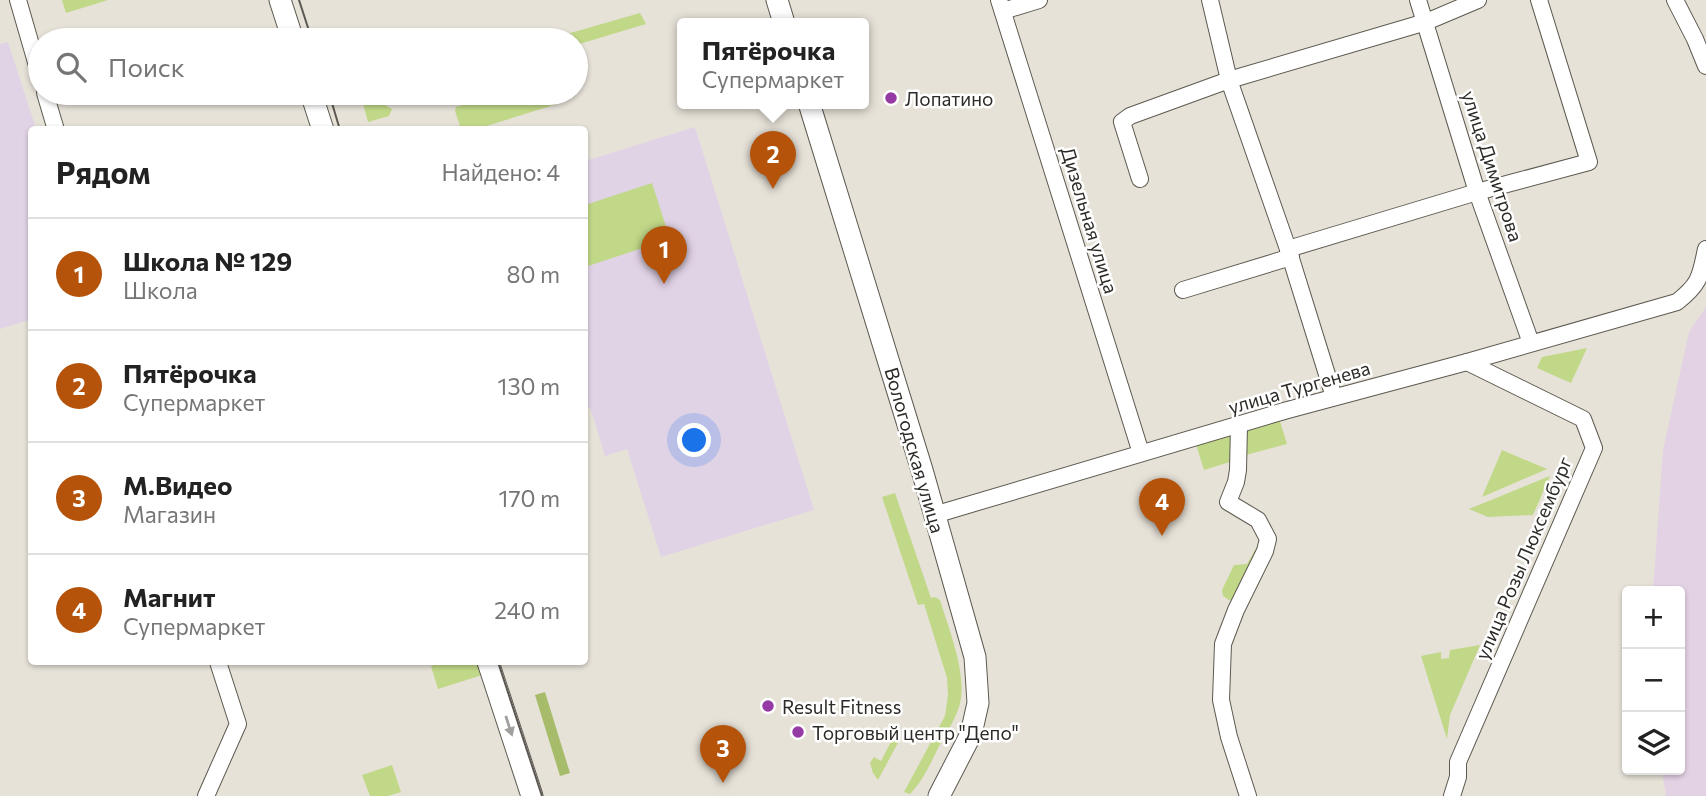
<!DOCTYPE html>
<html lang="ru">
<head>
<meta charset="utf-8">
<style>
  :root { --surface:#fff; --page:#f2f2f2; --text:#222; --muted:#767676; --line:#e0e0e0; --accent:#b45309 }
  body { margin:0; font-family:Commissioner,sans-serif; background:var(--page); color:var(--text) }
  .controls { position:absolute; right:21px; bottom:21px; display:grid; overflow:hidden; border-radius:7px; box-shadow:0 2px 5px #0004 }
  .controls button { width:63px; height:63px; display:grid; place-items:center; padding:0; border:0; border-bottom:2px solid var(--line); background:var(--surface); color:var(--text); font:35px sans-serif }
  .you { position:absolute; left:695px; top:441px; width:24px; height:24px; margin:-18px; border:5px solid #fff; border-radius:50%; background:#1a73e8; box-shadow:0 0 0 10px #1a73e833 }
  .badge { display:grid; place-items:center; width:46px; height:46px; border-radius:50%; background:var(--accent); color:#fff; font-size:23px; font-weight:700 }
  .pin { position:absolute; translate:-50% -58px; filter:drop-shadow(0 2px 4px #0008) }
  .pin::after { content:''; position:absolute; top:37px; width:24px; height:21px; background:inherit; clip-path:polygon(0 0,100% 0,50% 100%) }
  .popup { position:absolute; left:677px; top:18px; width:192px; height:91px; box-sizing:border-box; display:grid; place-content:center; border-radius:7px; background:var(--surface); filter:drop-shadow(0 2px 5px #0005); font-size:23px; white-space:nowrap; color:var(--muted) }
  .popup b { font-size:26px; color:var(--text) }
  .popup::after { content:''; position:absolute; left:50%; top:100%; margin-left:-14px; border:14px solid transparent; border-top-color:var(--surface) }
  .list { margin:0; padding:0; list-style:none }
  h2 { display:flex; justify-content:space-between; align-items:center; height:91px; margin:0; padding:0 28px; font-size:30px }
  h2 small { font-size:23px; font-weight:400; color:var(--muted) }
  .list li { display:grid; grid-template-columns:46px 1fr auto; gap:21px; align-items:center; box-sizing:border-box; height:112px; padding:0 28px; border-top:2px solid var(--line) }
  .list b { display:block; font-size:26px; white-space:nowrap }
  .list p { margin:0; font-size:23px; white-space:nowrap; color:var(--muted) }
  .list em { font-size:23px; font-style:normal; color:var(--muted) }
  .icon { flex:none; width:38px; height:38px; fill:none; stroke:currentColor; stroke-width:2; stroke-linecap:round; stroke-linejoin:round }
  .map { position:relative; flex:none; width:1706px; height:796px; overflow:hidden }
  .search { position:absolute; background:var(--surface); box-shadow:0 2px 5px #0004; left:28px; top:28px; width:560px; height:77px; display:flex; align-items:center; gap:18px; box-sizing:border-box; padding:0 24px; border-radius:38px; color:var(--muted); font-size:26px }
  .panel { position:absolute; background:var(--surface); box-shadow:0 2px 5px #0004; left:28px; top:126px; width:560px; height:539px; border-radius:7px }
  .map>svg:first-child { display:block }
</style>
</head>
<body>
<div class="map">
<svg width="1706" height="796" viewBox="0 0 1706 796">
  <rect width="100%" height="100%" fill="#e7e2d8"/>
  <!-- industrial -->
  <path fill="#e3d2e4" d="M1706,307V796H1666L1662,770H1680V591H1653L1663,450L1689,332Z"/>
  <!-- education -->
  <g fill="#e1d3e6">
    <path d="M8,42L36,129L32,130V319L0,329V44Z"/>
    <path d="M695,127L814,510L661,557L627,449L605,456L590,407L585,408V161Z"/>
  </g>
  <!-- green -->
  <g fill="#c1d888">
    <path d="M62,0H108L66,13Z"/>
    <path d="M640,13L646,24L576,45V40H546Z"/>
    <path d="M360,93H363L392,109L389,116L368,122Z"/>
    <path d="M499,93H553L557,104L477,129H461L455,111L456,107Z"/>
    <path d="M652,183L670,239L585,267V205Z"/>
    <path d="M1587,348L1571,383L1537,368L1542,357Z"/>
    <path d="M1279,418L1287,444L1246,455V427Z"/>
    <path d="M1229,431L1231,440L1230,462L1204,470L1195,441Z"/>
    <path d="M1502,450L1547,469L1482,497Z"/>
    <path d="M1550,476L1533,515L1488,517L1469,509Z"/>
    <path d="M895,493L931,598L935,597L940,600C949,630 970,680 958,710C953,723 945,736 938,748C931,763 922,782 910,794L904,792L945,716L948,695L947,678L924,604L918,605L882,497Z"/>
    <path d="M1262,538L1265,541L1235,599L1229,600L1223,596L1222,590L1234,565L1247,564Z"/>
    <path d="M1480,645L1450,715L1447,739L1421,656L1441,652V659L1449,658L1450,650Z"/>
    <path d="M444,662H481L483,674L479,676L438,689L431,666Z"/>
    <path d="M894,736L900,739L878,780L873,773L870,763L874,757L881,761Z"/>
    <path d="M392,765L401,792L388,796H370L362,775Z"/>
  </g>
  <!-- forest -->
  <path fill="#a6bc6a" d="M545,692L570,773L560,776L535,695Z"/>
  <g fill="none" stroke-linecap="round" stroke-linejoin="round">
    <defs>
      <g id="street">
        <path d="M18,0L40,76"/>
        <path d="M999,0L1141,453"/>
        <path d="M1210,0L1229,80L1288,249L1334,397"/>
        <path d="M1418,0L1477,192L1531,343"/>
        <path d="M1675,0L1695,39L1706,66"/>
        <path d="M1003,11L1039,0"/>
        <path d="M45,93L56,130"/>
        <path d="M1140,179L1122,122L1130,116L1229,80L1426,22L1478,0"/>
        <path d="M1288,249L1477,192L1589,162L1539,0"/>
        <path d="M1183,290L1291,257"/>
        <path d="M1239,425L1238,470L1236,482L1228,502L1258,520L1268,539L1265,551L1236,610L1223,644L1221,700L1229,737L1248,796"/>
        <path d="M934,515L1284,411L1467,362L1677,302C1700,284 1700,277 1706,249"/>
        <path d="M206,796L238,724L218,662"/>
        <path d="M1452,796L1458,777V762L1594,448L1583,419L1467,362"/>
      </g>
      <g id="secondary">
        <path d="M280,0L293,40"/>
        <path d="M777,0L784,23"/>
        <path d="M311,93L323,130"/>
        <path d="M809,103L922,470L975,657L978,703L971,734L939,796"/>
        <path d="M488,662L532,796"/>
      </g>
    </defs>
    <!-- street casing -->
    <use href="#street" stroke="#5d5950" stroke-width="18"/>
    <!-- secondary casing -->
    <use href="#secondary" stroke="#5d5950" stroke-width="23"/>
    <!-- street -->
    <use href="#street" stroke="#fff" stroke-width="16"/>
    <!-- secondary -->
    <use href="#secondary" stroke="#fff" stroke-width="21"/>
    <!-- tram -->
    <g stroke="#5b5853" stroke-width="2">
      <path d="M299,0L312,40"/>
      <path d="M329,93L340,130"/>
      <path d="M498,662L542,796"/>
    </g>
  </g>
  <!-- one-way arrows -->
  <defs><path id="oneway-solid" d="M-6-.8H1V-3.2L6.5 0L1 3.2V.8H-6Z" transform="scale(1.75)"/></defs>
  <use fill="#a0a09e" href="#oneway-solid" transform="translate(509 726) rotate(72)"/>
  <!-- markers -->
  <g fill="#953aa4" stroke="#fff" stroke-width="2.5">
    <circle cx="891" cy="98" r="7"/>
    <circle cx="768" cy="706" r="7"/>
    <circle cx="798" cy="732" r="7"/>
  </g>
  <g text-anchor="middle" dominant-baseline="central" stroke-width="5" stroke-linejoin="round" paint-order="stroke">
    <!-- poi labels -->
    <g font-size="19" fill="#2d2b27" stroke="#fff" text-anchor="start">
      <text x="905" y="98">Лопатино</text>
      <text x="782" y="706">Result Fitness</text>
      <text x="812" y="732">Торговый центр "Депо"</text>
    </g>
    <!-- street labels -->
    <g font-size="19" fill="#2d2b27" stroke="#fff">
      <text transform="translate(1493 166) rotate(72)">улица Димитрова</text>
      <text transform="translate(1090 220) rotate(73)">Дизельная улица</text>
      <text transform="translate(1299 387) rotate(-16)">улица Тургенева</text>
      <text transform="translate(915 450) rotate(74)">Вологодская улица</text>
      <text transform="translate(1523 558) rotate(-67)">улица Розы Люксембург</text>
    </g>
  </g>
</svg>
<div class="controls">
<button>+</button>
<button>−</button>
<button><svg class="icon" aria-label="layers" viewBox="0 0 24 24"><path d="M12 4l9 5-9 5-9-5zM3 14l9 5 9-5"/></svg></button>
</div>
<div class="you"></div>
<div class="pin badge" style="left:664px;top:284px">1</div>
<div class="pin badge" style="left:773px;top:189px">2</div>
<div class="popup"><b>Пятёрочка</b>Супермаркет</div>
<div class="pin badge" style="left:723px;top:783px">3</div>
<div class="pin badge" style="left:1162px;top:536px">4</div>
<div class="search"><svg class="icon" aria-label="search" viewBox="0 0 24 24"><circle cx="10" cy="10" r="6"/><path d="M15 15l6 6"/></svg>Поиск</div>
<section class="panel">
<h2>Рядом<small>Найдено: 4</small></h2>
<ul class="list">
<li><span class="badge">1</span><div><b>Школа № 129</b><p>Школа</p></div><em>80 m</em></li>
<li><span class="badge">2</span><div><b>Пятёрочка</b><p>Супермаркет</p></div><em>130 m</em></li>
<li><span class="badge">3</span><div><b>М.Видео</b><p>Магазин</p></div><em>170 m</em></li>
<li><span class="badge">4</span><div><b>Магнит</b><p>Супермаркет</p></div><em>240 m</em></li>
</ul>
</section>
</div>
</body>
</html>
